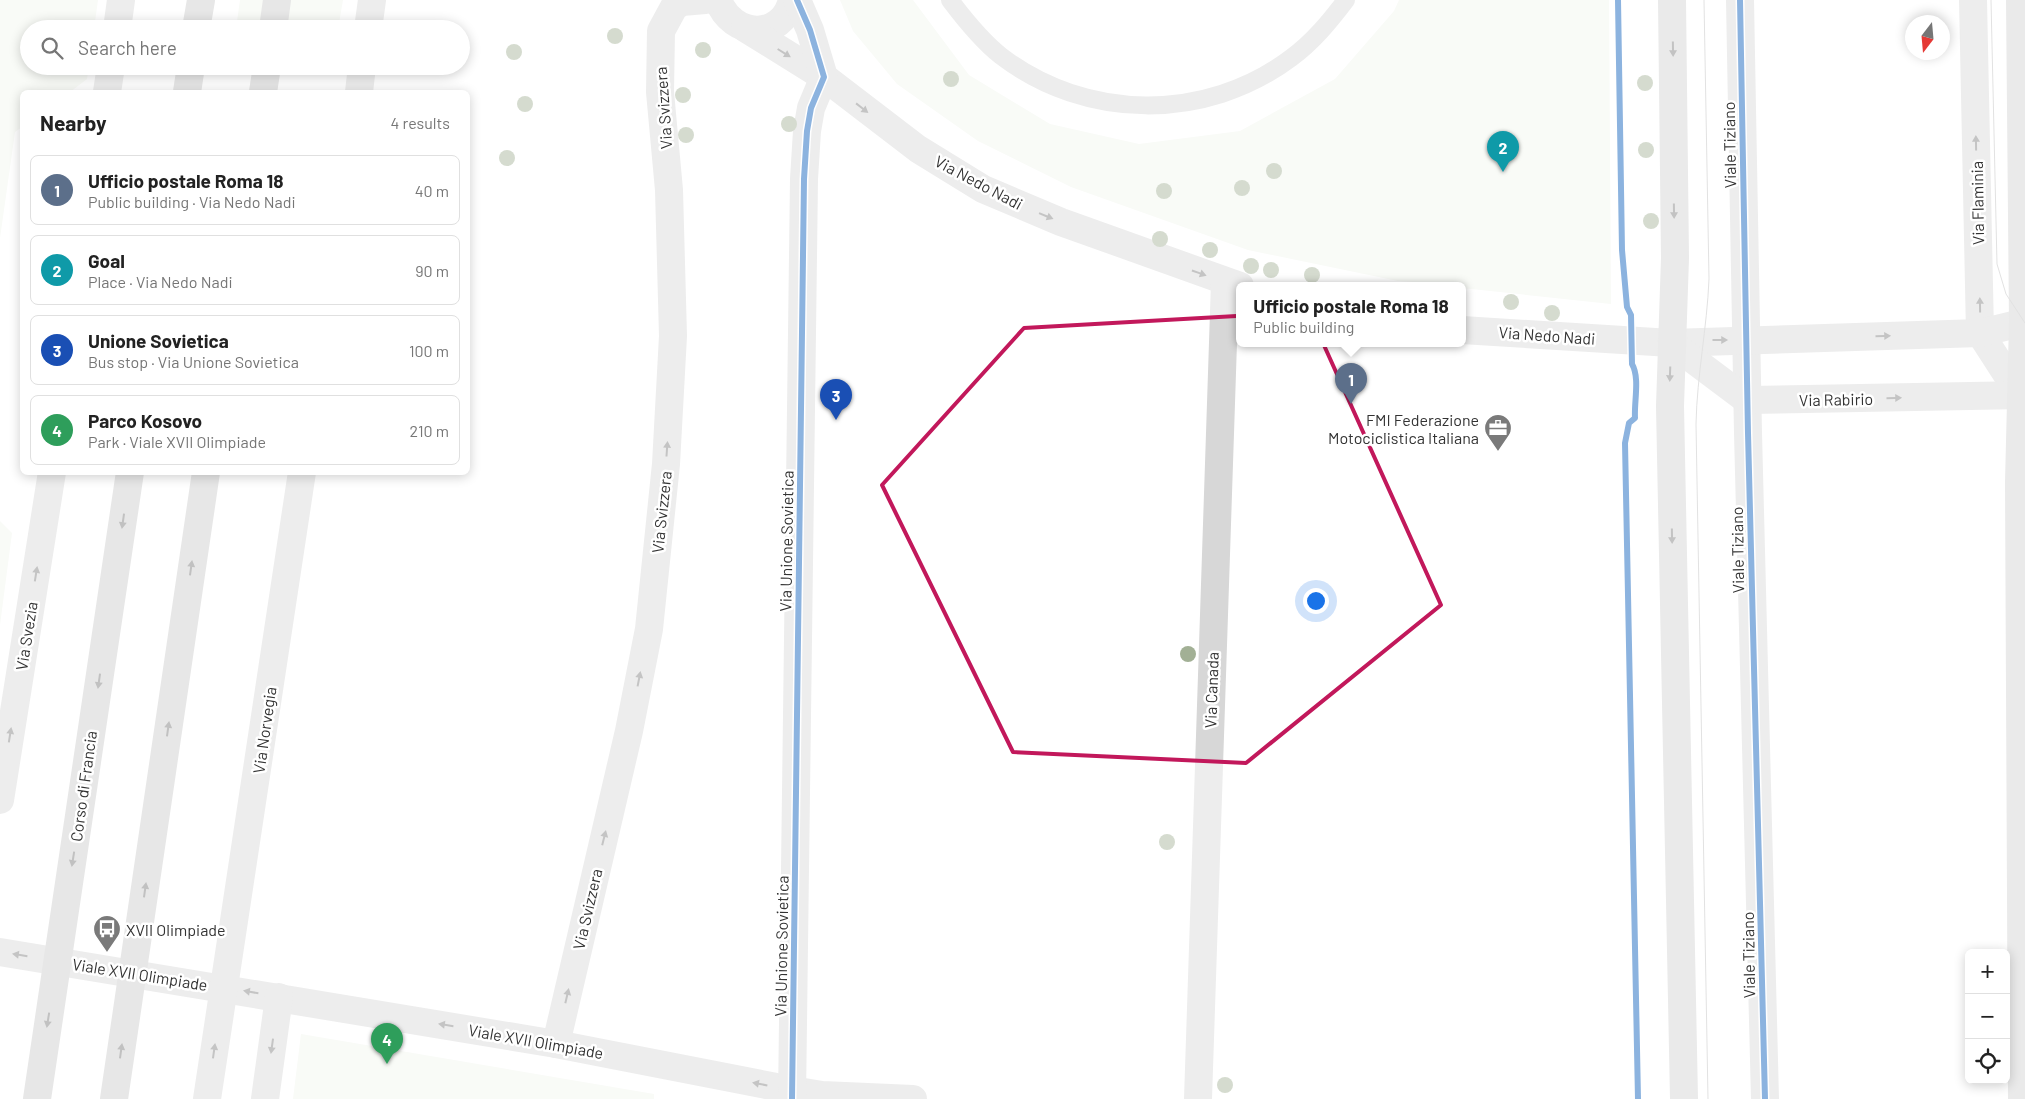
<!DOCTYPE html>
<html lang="en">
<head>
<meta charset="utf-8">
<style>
  :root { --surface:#fff; --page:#f6f6f6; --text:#222; --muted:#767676; --line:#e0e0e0; --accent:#7a7a7a }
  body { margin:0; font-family:Barlow,sans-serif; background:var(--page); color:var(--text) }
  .controls { position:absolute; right:15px; bottom:15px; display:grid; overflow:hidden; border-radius:8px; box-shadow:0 2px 12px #0003 }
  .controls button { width:45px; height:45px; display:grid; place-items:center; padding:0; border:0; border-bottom:1px solid var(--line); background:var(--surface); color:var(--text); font:25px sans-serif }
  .compass { position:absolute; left:1905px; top:15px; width:45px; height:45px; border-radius:50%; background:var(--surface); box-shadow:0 2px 12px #0003; rotate:196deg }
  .you { position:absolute; left:1315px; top:600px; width:18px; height:18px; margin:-12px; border:4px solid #fff; border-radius:50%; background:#1a73e8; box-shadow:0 0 0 8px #1a73e833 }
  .badge { display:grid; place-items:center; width:32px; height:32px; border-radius:50%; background:var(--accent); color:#fff; font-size:16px; font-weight:700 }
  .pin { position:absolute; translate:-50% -41px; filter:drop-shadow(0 1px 2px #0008) }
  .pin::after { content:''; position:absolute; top:26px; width:18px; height:15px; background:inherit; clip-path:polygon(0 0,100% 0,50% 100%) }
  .popup { position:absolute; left:1236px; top:282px; width:230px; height:65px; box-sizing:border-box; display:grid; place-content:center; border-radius:8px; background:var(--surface); filter:drop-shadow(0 1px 4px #0005); font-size:16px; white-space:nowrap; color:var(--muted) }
  .popup b { font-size:19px; color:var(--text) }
  .popup::after { content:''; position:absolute; left:50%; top:100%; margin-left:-10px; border:10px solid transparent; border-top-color:var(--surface) }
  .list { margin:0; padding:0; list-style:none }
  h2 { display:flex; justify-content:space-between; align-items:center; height:65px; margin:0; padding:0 20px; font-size:21px }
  h2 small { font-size:16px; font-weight:400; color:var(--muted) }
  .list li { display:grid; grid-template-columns:32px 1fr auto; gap:15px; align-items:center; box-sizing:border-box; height:70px; margin:0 10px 10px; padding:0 10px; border:1px solid var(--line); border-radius:8px }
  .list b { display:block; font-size:19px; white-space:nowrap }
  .list p { margin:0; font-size:16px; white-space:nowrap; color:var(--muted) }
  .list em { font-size:16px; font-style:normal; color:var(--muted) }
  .icon { flex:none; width:28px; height:28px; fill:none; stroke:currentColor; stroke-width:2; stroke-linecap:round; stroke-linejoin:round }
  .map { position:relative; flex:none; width:2025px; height:1099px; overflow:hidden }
  .search { position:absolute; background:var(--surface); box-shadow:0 2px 12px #0003; left:20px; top:20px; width:450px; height:55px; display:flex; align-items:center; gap:12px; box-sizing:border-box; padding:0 18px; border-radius:28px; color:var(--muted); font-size:19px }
  .panel { position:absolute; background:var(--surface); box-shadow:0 2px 12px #0003; left:20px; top:90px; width:450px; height:385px; border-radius:8px }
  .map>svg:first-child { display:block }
</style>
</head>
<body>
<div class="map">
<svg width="2025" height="1099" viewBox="0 0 2025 1099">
  <rect width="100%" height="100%" fill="#fff"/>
  <!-- green -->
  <g fill="#f1f5ed">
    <path d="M0,0H98L94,29H29V66H89L87,79L70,92H22V127L15,132L0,238Z"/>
    <path d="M240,0H343L338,29H236Z"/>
    <path d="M840,0H913L969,75L1050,124L1139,144L1240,131L1335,79L1394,11L1399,0H1609L1611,304L1462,288V285L1398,281L1248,250L1071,187L978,141L897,84L853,31Z"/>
    <path d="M0,521L12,533L0,625Z"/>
    <path d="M301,1034L654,1094V1099H293Z"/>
  </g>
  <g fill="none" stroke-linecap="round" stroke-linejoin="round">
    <!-- lane -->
    <path stroke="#d7d7d7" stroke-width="18" d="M950,0C965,20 981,40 1001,56C1086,121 1206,122 1291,58C1313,42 1330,21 1346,0"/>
    <!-- street -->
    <g stroke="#d7d7d7" stroke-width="28">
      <path d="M718,0C732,38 782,41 792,0"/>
      <path d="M1740,0L1748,433L1765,1099"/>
      <path d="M1973,0L1980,333L2020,395"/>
      <path d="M745,28L824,77L918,149L983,189L1061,222L1240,286"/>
      <path d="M117,29L121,0"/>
      <path d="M368,29L372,0"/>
      <path d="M107,92L111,66"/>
      <path d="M359,92L362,66"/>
      <path d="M1462,330L1671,343L1980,333L2025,322"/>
      <path d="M1671,343L1747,400L2025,395"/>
      <path d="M0,800L52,472"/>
      <path d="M0,952L556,1044L792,1090L822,1095L913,1099"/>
      <path d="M556,1044L629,731L649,629L666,464L673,336L669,190L660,92L661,31L674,7L682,2L705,0"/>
      <path d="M207,1099L302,472"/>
      <path d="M265,1099L279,997"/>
      <path d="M792,1099L804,179L807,131L811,108L824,77L810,30L797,0"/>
      <path d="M1198,1099L1225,282"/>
    </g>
    <!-- secondary -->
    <g stroke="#d0d0d0" stroke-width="28">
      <path d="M1672,0L1675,258L1670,406L1684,1099"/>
      <path d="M2020,0L2023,322L2019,482L2022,1099"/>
    </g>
    <!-- primary -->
    <g stroke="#cacaca" stroke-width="28">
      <path d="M196,29L201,0"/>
      <path d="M273,29L277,0"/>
      <path d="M187,92L191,66"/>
      <path d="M263,92L267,66"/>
    </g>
    <!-- tram -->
    <g stroke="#bebebe" stroke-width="1">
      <path d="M1704,0L1709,279C1707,328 1697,375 1696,424L1708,1099"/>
      <path d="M1991,0L1997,264L2006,294L2025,323"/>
    </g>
    <!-- primary-bridge -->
    <g stroke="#cacaca" stroke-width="28">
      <path d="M37,1099L130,472"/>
      <path d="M114,1099L206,472"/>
    </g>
    <defs>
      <g id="cycleway">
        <path d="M1618,0L1622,250L1627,307L1631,315L1632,364C1640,378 1634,401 1635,418L1629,423L1625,443L1638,1099"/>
        <path d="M1740,0L1748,433L1765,1099"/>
        <path d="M792,1099L804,179L807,131L811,108L824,77L810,30L797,0"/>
      </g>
    </defs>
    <!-- cycleway casing -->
    <use href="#cycleway" stroke="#fff" stroke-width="9"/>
    <!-- cycleway -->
    <use href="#cycleway" stroke="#0057b8" stroke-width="6"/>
  </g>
  <!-- trees -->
  <g fill="#a2b095">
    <circle cx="615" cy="36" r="8"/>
    <circle cx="703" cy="50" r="8"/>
    <circle cx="514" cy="52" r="8"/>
    <circle cx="951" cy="79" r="8"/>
    <circle cx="1645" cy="83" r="8"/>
    <circle cx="683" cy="95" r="8"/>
    <circle cx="525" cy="104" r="8"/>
    <circle cx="789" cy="124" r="8"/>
    <circle cx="686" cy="135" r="8"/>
    <circle cx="1646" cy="150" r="8"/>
    <circle cx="507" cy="158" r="8"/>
    <circle cx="1274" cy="171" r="8"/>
    <circle cx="1242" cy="188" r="8"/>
    <circle cx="1164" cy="191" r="8"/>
    <circle cx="1651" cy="221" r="8"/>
    <circle cx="1160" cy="239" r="8"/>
    <circle cx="1210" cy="250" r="8"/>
    <circle cx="1251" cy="266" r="8"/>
    <circle cx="1271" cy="270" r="8"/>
    <circle cx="1312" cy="275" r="8"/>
    <circle cx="1511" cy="302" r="8"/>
    <circle cx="1552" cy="313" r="8"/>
    <circle cx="1188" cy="654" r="8"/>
    <circle cx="1167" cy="842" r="8"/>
    <circle cx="1225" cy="1085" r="8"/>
  </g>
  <!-- one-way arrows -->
  <defs><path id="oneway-solid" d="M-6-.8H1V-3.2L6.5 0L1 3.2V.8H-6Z" transform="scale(1.25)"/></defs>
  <g fill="#7a7a7a">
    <use href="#oneway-solid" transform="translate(1673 49) rotate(89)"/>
    <use href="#oneway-solid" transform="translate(1674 211) rotate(89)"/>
    <use href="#oneway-solid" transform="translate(1670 374) rotate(92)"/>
    <use href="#oneway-solid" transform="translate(1672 536) rotate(89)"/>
  </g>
  <g fill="#7d7d7d">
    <use href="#oneway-solid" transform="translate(784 53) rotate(32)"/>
    <use href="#oneway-solid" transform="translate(862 108) rotate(38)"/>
    <use href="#oneway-solid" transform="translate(1976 143) rotate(-91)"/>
    <use href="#oneway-solid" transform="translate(1046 216) rotate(22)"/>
    <use href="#oneway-solid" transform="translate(1199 273) rotate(19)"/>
    <use href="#oneway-solid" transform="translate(1980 305) rotate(-91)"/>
    <use href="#oneway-solid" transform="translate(1883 336) rotate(-2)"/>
    <use href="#oneway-solid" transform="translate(1720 340)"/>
    <use href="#oneway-solid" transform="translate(1894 398) rotate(-1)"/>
    <use href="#oneway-solid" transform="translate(667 449) rotate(-86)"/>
    <use href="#oneway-solid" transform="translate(36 574) rotate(-81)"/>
    <use href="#oneway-solid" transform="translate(639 679) rotate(-79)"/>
    <use href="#oneway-solid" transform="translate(10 735) rotate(-81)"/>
    <use href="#oneway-solid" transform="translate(604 838) rotate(-76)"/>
    <use href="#oneway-solid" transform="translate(20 955) rotate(-171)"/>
    <use href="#oneway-solid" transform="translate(251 992) rotate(-170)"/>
    <use href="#oneway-solid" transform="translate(567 996) rotate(-77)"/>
    <use href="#oneway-solid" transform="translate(446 1025) rotate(-171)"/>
    <use href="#oneway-solid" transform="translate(272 1046) rotate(98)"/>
    <use href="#oneway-solid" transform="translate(214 1051) rotate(-82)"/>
    <use href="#oneway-solid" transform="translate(760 1084) rotate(-169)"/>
  </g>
  <g fill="#777">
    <use href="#oneway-solid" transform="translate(123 521) rotate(98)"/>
    <use href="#oneway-solid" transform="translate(191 568) rotate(-82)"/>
    <use href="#oneway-solid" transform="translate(99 681) rotate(98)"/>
    <use href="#oneway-solid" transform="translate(168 729) rotate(-82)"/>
    <use href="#oneway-solid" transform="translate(73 859) rotate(99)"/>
    <use href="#oneway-solid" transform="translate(145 890) rotate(-82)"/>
    <use href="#oneway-solid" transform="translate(48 1020) rotate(99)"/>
    <use href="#oneway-solid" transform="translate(121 1051) rotate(-82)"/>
  </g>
  <!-- marked area -->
  <path d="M0 0H2025V1099H0ZM1309,312L1441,605L1246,763L1013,752L882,485L1024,328Z" fill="#fff" fill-opacity=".55" fill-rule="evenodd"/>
  <path fill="none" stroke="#c2185b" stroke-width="4" stroke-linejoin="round" d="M1309,312L1441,605L1246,763L1013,752L882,485L1024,328Z"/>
  <!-- icons -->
  <defs>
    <symbol id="office-pin" viewBox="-11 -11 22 30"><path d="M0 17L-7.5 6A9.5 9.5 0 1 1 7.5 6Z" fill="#7a7a7a" stroke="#fff"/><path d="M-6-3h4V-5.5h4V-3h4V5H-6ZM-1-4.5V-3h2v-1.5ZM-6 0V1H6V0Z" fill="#fff"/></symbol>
    <symbol id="bus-pin" viewBox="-11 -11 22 30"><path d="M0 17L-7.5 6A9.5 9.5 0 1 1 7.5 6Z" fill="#7a7a7a" stroke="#fff"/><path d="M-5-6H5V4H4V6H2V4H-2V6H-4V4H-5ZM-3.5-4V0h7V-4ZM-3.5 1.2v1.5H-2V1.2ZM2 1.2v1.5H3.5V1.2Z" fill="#fff"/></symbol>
  </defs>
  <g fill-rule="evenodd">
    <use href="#office-pin" x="1482" y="412" width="32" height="43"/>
    <use href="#bus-pin" x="91" y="913" width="32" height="43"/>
  </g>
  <g text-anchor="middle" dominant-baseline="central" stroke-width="5" stroke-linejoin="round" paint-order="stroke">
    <!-- street labels -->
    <g font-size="16" fill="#333" stroke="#fff">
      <text transform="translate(663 108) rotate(-94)">Via Svizzera</text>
      <text transform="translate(1729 145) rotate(-91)">Viale Tiziano</text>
      <text transform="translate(979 182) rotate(28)">Via Nedo Nadi</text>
      <text transform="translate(1977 203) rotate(-91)">Via Flaminia</text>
      <text transform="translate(1547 335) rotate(4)">Via Nedo Nadi</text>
      <text transform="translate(1836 399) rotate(-1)">Via Rabirio</text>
      <text transform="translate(661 512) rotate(-84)">Via Svizzera</text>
      <text transform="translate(786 541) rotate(-89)">Via Unione Sovietica</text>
      <text transform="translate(1737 550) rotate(-91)">Viale Tiziano</text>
      <text transform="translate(26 636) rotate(-81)">Via Svezia</text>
      <text transform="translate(1211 690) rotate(-88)">Via Canada</text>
      <text transform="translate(264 730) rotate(-82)">Via Norvegia</text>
      <text transform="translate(83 786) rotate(-82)">Corso di Francia</text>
      <text transform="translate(587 909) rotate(-77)">Via Svizzera</text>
      <text transform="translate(781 946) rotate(-89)">Via Unione Sovietica</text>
      <text transform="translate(1748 955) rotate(-91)">Viale Tiziano</text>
      <text transform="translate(140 974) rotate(9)">Viale XVII Olimpiade</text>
      <text transform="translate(536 1041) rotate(10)">Viale XVII Olimpiade</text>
    </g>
    <!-- poi labels -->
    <g font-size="16" fill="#333" stroke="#fff" text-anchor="end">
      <text x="1479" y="419">FMI Federazione<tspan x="1479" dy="18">Motociclistica Italiana</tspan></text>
      <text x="126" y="929" text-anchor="start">XVII Olimpiade</text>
    </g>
  </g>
</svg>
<div class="controls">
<button>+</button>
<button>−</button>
<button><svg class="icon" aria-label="locate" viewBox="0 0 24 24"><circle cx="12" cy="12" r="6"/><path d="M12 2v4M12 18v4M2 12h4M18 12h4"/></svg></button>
</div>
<svg class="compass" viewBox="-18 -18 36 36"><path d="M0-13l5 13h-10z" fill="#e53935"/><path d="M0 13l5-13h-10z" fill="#767676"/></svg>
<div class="you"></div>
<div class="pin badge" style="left:1351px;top:404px;background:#5c6f8a">1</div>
<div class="popup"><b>Ufficio postale Roma 18</b>Public building</div>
<div class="pin badge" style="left:1503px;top:172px;background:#0f9aa8">2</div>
<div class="pin badge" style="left:836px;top:420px;background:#1a4fb4">3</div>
<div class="pin badge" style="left:387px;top:1064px;background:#2e9e5b">4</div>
<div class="search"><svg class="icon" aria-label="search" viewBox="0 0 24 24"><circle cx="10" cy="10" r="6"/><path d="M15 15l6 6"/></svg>Search here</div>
<section class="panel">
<h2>Nearby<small>4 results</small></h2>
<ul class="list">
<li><span class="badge" style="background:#5c6f8a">1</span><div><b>Ufficio postale Roma 18</b><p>Public building · Via Nedo Nadi</p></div><em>40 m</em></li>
<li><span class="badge" style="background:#0f9aa8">2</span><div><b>Goal</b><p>Place · Via Nedo Nadi</p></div><em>90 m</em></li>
<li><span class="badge" style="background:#1a4fb4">3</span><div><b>Unione Sovietica</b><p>Bus stop · Via Unione Sovietica</p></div><em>100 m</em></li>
<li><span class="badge" style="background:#2e9e5b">4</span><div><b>Parco Kosovo</b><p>Park · Viale XVII Olimpiade</p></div><em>210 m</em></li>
</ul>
</section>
</div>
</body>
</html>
